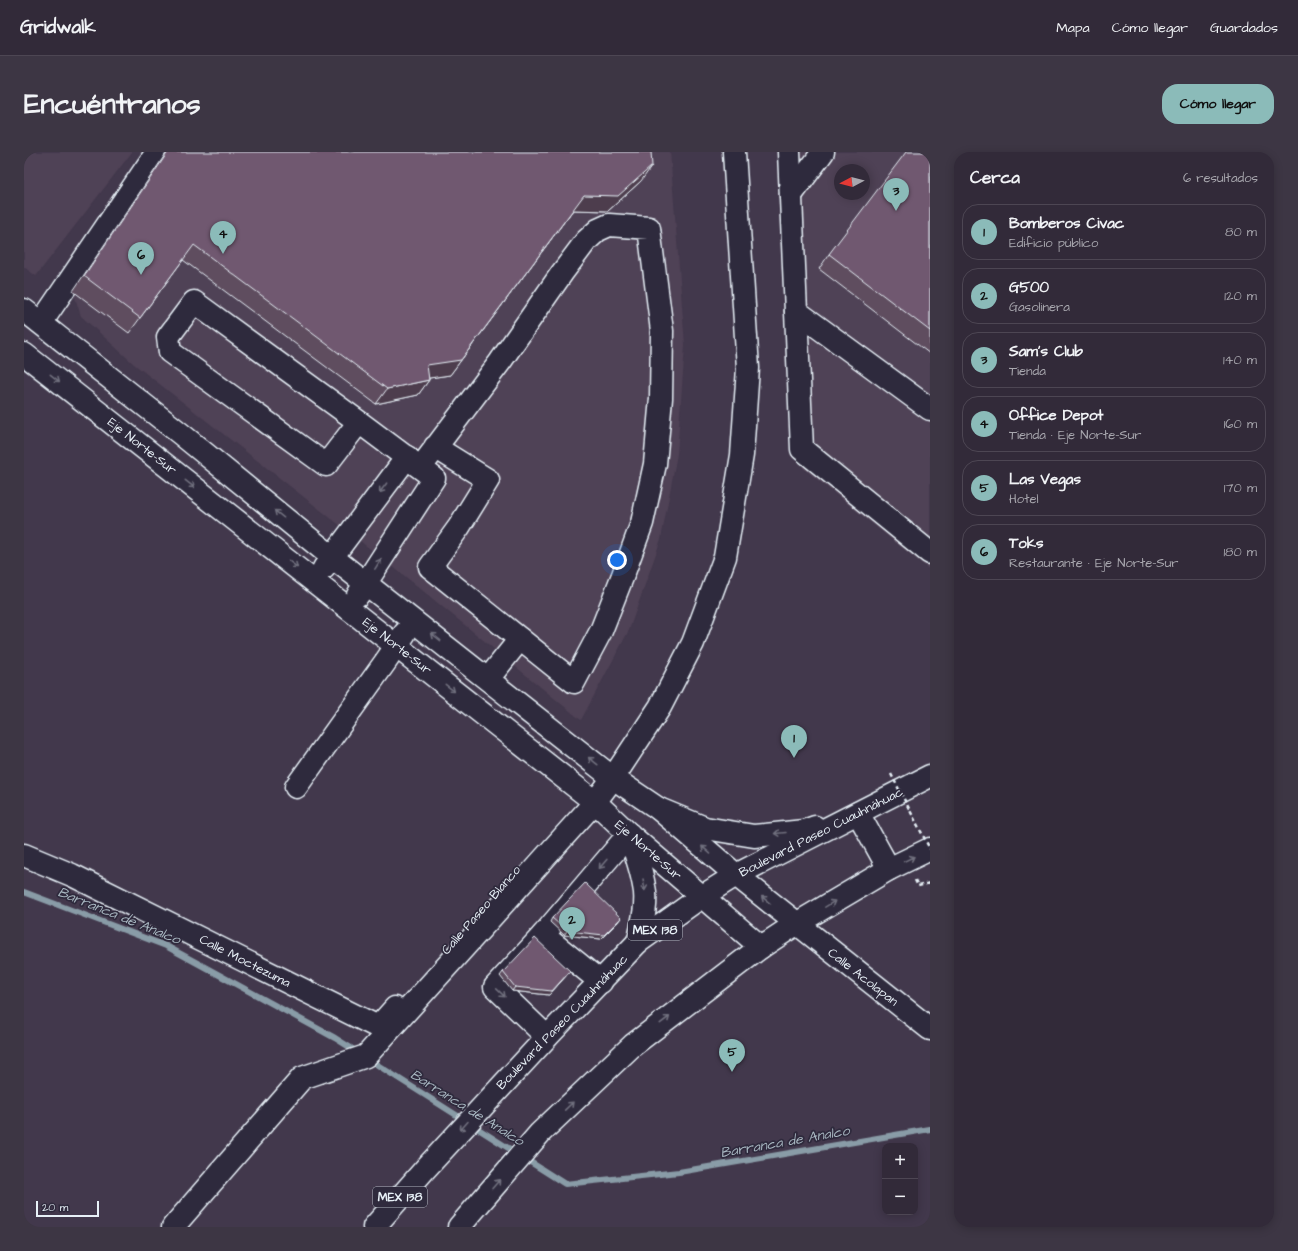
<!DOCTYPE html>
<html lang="es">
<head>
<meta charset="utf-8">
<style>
  :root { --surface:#322a39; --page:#3d3644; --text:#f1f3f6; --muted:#a8a7ae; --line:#4d4653; --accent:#8bbbb9 }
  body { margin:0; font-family:"Architects Daughter",sans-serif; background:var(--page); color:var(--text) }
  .controls { position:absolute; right:12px; bottom:12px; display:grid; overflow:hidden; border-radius:8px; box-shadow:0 2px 10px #0003 }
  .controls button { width:36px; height:36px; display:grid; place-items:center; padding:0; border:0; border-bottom:1px solid var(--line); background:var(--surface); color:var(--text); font:20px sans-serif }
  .compass { position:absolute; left:810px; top:12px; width:36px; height:36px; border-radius:50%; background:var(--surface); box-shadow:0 2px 10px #0003; rotate:263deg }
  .scale { position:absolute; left:12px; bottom:10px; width:63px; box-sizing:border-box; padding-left:4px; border:2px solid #e8f1f8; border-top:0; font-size:11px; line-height:14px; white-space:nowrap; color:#e8f1f8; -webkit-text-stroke:3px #2f2a3d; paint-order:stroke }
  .you { position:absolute; left:593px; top:408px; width:14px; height:14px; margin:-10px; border:3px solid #fff; border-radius:50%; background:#1a73e8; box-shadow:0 0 0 6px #1a73e833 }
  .badge { display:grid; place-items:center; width:26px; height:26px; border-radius:50%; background:var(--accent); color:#111; font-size:13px; font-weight:700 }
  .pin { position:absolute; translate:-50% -33px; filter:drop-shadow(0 1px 2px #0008) }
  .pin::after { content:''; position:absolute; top:21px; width:14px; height:12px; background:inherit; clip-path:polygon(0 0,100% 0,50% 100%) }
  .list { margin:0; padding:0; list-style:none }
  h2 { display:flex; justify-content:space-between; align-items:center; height:52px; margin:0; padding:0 16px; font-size:17px }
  h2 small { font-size:13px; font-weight:400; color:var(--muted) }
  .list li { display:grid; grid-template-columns:26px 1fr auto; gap:12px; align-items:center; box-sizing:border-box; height:56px; margin:0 8px 8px; padding:0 8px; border:1px solid var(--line); border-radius:16px }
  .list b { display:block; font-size:15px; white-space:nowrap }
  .list p { margin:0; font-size:13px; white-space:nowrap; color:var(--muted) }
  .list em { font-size:13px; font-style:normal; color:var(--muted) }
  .map { position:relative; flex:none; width:906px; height:1075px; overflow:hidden; border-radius:16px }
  header { display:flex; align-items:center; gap:24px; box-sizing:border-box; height:56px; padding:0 20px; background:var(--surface); border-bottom:1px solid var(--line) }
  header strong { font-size:19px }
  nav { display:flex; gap:22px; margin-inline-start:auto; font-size:14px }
  .intro { display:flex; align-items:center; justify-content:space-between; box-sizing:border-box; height:96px; padding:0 24px }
  h1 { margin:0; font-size:28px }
  .button { padding:10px 18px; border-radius:16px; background:var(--accent); color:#111; font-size:14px; font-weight:700 }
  main { display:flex; gap:24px; padding:0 24px }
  aside { flex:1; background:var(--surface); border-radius:16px; box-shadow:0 2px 10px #0003 }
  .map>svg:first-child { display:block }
</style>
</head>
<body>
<header>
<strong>Gridwalk</strong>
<nav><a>Mapa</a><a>Cómo llegar</a><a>Guardados</a></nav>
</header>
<div class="intro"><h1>Encuéntranos</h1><a class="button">Cómo llegar</a></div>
<main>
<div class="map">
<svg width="906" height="1075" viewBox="0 0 906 1075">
  <rect width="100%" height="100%" fill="#42384c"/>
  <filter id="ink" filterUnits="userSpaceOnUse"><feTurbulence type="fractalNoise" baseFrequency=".025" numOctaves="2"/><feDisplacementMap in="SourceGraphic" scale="8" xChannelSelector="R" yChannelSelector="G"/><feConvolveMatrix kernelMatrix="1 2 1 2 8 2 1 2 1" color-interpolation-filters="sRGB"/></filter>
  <g filter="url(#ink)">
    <!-- built -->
    <g fill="#504256" fill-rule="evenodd">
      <path d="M0,0H108L12,124L0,115Z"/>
      <path d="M118,0H646L661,193L653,302L637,387L605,478L557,568L382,425L110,212L57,164L49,139L53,134L36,121Z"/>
      <path d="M760,0H906V418L779,316L776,204ZM816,18H840V42H816Z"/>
    </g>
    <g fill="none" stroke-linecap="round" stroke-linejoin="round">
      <!-- stream -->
      <g stroke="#899ca7" stroke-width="6">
        <path d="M0,740L142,794L311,886L335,901"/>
        <path d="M344,907L541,1032L655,1020L906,977"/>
      </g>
      <defs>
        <g id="minor">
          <path d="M765,0L778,297L906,401"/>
          <path d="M767,43L799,0"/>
          <path d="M0,158L157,282L308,405L589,626L635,657L712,723L906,877"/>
          <path d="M772,159L906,257"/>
          <path d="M17,171L133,0"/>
          <path d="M0,202L571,650L605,682L737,795"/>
          <path d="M397,315L476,210L538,121L562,89L574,78L585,73L625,76L638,179L637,246L631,312L618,371L599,423L577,479L550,530L406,415L435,375L464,328L411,295"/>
          <path d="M300,416L383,305"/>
          <path d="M334,443L410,326L335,270L170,150L144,185L146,200L302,313L335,270"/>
          <path d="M464,527L496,487"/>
          <path d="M272,635L362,509L381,481"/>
          <path d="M0,703L48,723L354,875L371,856"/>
          <path d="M519,783L577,830"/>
          <path d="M523,885L471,835L519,783L605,682"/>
          <path d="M149,1075L278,926L342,904L571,650L589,626L636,555L669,491L701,405L718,303L724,216L710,0"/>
        </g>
        <g id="major">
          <path d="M635,657L681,676L730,684L780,679L791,675"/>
          <path d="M834,661L865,717"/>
          <path d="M605,682C611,699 617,716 620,734C624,751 618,773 614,790"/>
          <path d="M350,1075L402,1016L523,885L614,790L677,745L712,723L906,624"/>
          <path d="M435,1075L516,981L609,893L737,795L772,772L865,717L906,697"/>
        </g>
      </defs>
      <!-- minor casing -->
      <use href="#minor" stroke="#e8f1f8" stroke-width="25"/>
      <!-- major casing -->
      <use href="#major" stroke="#e8f1f8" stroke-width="25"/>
      <!-- path -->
      <path stroke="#e8f1f8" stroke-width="2.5" stroke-dasharray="4 3" stroke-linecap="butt" d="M891,728L894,734L906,731"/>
      <!-- minor -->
      <use href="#minor" stroke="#2f2a3d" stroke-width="22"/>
      <!-- major -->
      <use href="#major" stroke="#2f2a3d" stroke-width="22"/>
      <!-- path-bridge -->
      <path stroke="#e8f1f8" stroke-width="2.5" stroke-dasharray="4 3" stroke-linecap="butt" d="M867,622L906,697"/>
    </g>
    <!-- wall -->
    <g fill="#5f4d5f" stroke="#e8f1f8">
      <path d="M143,0L617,29L584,59L549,58L426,223L405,226V228L394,243L352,252L159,108L105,181L49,139Z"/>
      <path d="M906,0V202L795,117L805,102Z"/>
      <path d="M528,766L594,770L577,787L540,783L526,770Z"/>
      <path d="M546,819L543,823L525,843L488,839L476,824L479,820Z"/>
    </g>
    <!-- shaded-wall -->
    <g fill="#4e3e4e" stroke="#e8f1f8">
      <path d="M628,14L617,29L584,59L549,58L426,223L392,228L403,213L560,43Z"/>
      <path d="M405,228L394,243L352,252L363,237Z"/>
      <path d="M597,766L594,770L577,787L540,783L543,779Z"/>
      <path d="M546,819L543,823L525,843L488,839L491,835Z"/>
    </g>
    <!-- building -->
    <g fill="#6f596f" stroke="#e8f1f8">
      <path d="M144,0H627L628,14L594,44L560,43L437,208L403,213L405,228L363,237L170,93L116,166L60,124Z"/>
      <path d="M882,0H906V179L805,102Z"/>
      <path d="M561,731L597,766L580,783L543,779L528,766Z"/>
      <path d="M511,786L546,819L528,839L491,835L479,820Z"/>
    </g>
    <!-- one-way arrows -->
    <defs><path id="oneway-shaft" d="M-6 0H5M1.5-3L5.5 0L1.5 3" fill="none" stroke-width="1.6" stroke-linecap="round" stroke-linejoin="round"/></defs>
    <g stroke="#70707e">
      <use href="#oneway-shaft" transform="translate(31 226) rotate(38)"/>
      <use href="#oneway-shaft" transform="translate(166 332) rotate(38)"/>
      <use href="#oneway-shaft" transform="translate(359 336) rotate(127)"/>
      <use href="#oneway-shaft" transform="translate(255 362) rotate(-141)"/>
      <use href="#oneway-shaft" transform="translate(269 412) rotate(38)"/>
      <use href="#oneway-shaft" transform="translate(354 412) rotate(-58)"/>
      <use href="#oneway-shaft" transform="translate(412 485) rotate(-142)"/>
      <use href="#oneway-shaft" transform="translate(426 536) rotate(38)"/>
      <use href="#oneway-shaft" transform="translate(569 609) rotate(-142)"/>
      <use href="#oneway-shaft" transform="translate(756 681) rotate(175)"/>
      <use href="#oneway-shaft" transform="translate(682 698) rotate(-139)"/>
      <use href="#oneway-shaft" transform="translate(885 707) rotate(-26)"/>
      <use href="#oneway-shaft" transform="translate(579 712) rotate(130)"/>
      <use href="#oneway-shaft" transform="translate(620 733) rotate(81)"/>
      <use href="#oneway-shaft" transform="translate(742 748) rotate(-141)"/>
      <use href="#oneway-shaft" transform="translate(806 752) rotate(-31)"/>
      <use href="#oneway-shaft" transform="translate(477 841) rotate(44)"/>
      <use href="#oneway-shaft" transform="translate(641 868) rotate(-37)"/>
      <use href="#oneway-shaft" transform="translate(545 954) rotate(-44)"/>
      <use href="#oneway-shaft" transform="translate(440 974) rotate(132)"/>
      <use href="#oneway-shaft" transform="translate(472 1032) rotate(-49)"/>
    </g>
  </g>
  <g text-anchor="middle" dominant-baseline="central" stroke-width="3.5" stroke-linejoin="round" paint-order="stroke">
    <!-- shield labels -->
    <g fill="#2f2a3d" stroke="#b0b5c0" stroke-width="1">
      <rect x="604" y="768" width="54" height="20" rx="3"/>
      <rect x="349" y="1035" width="54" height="20" rx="3"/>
    </g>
    <g font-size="12" font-weight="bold" fill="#e8f1f8">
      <text x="631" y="778">MEX 138</text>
      <text x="376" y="1045">MEX 138</text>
    </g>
    <!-- street labels -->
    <g font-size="13" fill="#e8f1f8" stroke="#2f2a3d">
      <text transform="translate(118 294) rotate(38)">Eje Norte-Sur</text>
      <text transform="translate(373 494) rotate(38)">Eje Norte-Sur</text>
      <text transform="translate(797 680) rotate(-27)">Boulevard Paseo Cuauhnáhuac</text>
      <text transform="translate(624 698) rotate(41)">Eje Norte-Sur</text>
      <text transform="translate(457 758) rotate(-49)">Calle Paseo Blanco</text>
      <text transform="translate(221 809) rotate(27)">Calle Moctezuma</text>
      <text transform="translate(839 825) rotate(38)">Calle Acolapan</text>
      <text transform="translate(538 870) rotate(-46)">Boulevard Paseo Cuauhnáhuac</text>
    </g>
    <!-- water labels -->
    <g font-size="14" font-style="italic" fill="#a9b8c2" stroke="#2f2a3d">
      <text transform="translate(95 764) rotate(22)">Barranca de Analco</text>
      <text transform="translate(443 956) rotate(32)">Barranca de Analco</text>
      <text transform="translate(761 990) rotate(-10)">Barranca de Analco</text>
    </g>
  </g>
</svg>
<div class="controls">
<button>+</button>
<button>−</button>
</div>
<svg class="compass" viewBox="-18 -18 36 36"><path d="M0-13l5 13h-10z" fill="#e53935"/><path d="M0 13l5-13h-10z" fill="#a8a7ae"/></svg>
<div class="scale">20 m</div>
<div class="you"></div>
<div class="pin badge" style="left:770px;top:606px">1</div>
<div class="pin badge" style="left:548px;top:788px">2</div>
<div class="pin badge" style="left:872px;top:59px">3</div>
<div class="pin badge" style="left:199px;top:102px">4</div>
<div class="pin badge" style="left:708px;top:920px">5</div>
<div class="pin badge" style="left:117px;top:123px">6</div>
</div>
<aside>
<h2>Cerca<small>6 resultados</small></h2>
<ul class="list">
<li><span class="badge">1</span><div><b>Bomberos Civac</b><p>Edificio público</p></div><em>80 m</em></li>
<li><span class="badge">2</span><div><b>G500</b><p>Gasolinera</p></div><em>120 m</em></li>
<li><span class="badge">3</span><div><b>Sam's Club</b><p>Tienda</p></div><em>140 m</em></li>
<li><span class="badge">4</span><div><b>Office Depot</b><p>Tienda · Eje Norte-Sur</p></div><em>160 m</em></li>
<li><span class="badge">5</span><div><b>Las Vegas</b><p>Hotel</p></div><em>170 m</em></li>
<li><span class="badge">6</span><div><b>Toks</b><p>Restaurante · Eje Norte-Sur</p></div><em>180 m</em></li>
</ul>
</aside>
</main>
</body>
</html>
